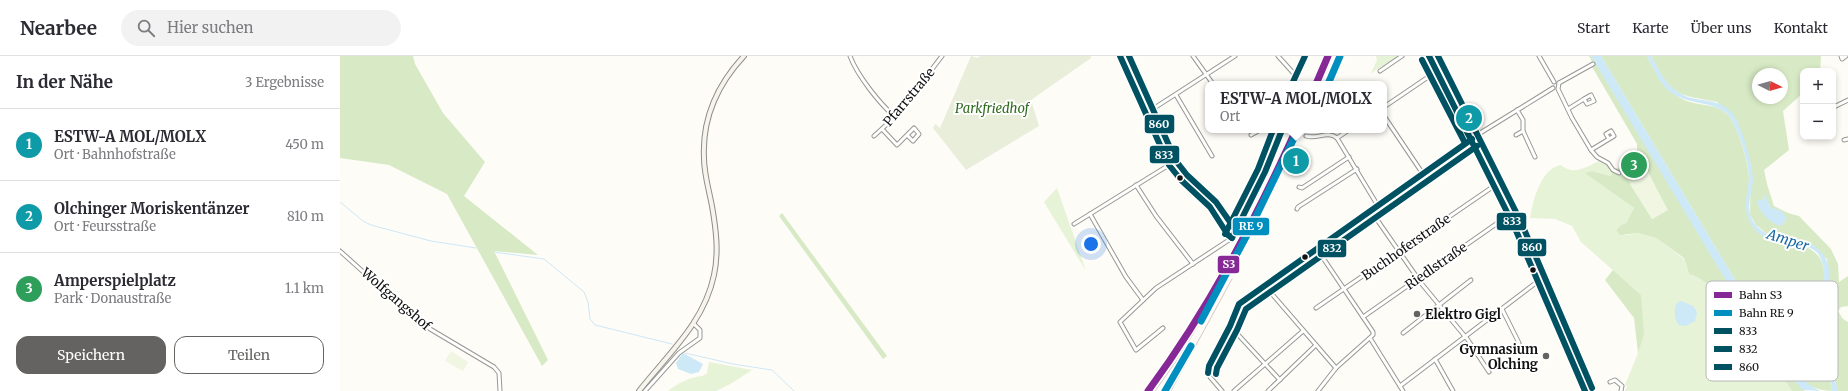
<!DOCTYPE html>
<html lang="de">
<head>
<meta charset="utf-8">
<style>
  :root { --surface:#fff; --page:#f2f2f3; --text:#2b2b33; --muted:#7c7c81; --line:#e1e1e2; --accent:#646362 }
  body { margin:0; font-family:Merriweather,serif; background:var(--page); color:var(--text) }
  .controls { position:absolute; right:12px; top:12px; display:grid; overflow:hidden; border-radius:8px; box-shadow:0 2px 6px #0003 }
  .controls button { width:36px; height:36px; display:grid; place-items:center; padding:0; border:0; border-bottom:1px solid var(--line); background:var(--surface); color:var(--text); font:20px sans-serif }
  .compass { position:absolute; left:1412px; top:12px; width:36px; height:36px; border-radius:50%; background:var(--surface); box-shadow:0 2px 6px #0003; rotate:95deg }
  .you { position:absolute; left:751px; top:188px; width:14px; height:14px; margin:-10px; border:3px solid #fff; border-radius:50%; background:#1a73e8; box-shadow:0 0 0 6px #1a73e833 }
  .badge { display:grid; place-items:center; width:26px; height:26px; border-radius:50%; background:var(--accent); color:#fff; font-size:13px; font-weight:700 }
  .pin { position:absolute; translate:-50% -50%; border:2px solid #fff; box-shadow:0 1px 4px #0006 }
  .popup { position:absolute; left:865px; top:25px; width:182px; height:52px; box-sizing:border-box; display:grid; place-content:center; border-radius:8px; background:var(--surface); filter:drop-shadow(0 1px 3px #0005); font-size:13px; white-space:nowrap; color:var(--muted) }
  .popup b { font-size:15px; color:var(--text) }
  .popup::after { content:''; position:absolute; left:50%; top:100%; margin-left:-8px; border:8px solid transparent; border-top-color:var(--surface) }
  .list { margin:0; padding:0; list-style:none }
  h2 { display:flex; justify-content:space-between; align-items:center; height:52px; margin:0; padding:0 16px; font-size:17px }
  h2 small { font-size:13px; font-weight:400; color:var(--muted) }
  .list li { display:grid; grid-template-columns:26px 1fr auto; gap:12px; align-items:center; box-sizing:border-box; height:72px; padding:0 16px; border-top:1px solid var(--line) }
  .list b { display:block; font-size:15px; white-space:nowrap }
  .list p { margin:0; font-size:13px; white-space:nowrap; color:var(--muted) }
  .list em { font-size:13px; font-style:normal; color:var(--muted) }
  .actions { display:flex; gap:8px; padding:12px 16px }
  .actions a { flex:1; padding:9px 0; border:1px solid var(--accent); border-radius:12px; text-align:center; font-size:14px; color:var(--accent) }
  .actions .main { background:var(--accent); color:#fff }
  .icon { flex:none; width:22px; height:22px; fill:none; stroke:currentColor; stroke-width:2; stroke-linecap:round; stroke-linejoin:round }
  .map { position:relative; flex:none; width:1508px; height:335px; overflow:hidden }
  header { display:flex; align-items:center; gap:24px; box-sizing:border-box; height:56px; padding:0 20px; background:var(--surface); border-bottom:1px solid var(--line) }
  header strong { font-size:19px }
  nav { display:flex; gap:22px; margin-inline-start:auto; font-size:14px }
  .search { width:280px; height:36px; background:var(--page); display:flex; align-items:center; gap:10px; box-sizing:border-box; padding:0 14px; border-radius:22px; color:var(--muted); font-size:15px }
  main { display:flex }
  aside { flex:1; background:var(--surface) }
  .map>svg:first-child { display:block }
</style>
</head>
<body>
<header>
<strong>Nearbee</strong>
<div class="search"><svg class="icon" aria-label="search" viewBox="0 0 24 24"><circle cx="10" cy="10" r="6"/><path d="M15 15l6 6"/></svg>Hier suchen</div>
<nav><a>Start</a><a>Karte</a><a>Über uns</a><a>Kontakt</a></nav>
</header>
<main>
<aside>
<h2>In der Nähe<small>3 Ergebnisse</small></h2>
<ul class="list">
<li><span class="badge" style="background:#0f9aa8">1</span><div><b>ESTW-A MOL/MOLX</b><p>Ort · Bahnhofstraße</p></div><em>450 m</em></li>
<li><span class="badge" style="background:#0f9aa8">2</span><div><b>Olchinger Moriskentänzer</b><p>Ort · Feursstraße</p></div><em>810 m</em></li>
<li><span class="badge" style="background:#2e9e5b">3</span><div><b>Amperspielplatz</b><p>Park · Donaustraße</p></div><em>1.1 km</em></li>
</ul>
<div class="actions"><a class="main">Speichern</a><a>Teilen</a></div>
</aside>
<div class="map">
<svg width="1508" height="335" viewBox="0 0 1508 335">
  <rect width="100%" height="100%" fill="#fdfcf7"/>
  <!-- green -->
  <g fill="#e7f3d7">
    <path d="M1036,0H1059C1050,7 1040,10 1032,17C1029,19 1028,25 1026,28L1037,4Z"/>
    <path d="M1297,94L1308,117L1290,128L1280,111L1287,108L1283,99Z"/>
    <path d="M1259,105L1271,111L1273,114L1271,120L1252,115L1246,117L1294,152L1286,167L1281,169L1276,174L1286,179L1298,177L1316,182L1344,203L1349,218C1372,226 1388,249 1400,270L1405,272L1408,279L1421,290L1430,311L1446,326L1452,335H1285L1287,330L1285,329L1298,297L1301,239L1241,186L1232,170L1215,163L1190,162C1193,144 1201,112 1221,109C1234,120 1246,111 1259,105Z"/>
    <path d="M717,132L746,215L704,146Z"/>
    <path d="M369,306L412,314L392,327L376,335H328C338,327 350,321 363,320L367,317Z"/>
  </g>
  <!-- forest -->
  <g fill="#d8eac5" fill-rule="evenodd">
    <path d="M0,0H73L75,8L103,57L145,106L124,140L198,199L154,195L208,304L202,310L107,138L49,109L0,102Z"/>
    <path d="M1249,0H1251L1270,29L1417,276L1440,311L1465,335H1452L1446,326L1430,311L1421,290L1408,279L1405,272L1394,265L1395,262C1379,244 1373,226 1349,218L1344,202L1316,182L1298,177L1280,179L1276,174L1281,169L1286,167L1294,152L1245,117L1252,115L1271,120L1273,114L1280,111L1312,163L1327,154L1297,94V88L1251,9L1253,8Z"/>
    <path d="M1261,0H1307C1318,22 1328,41 1354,47C1367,50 1378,49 1388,59C1397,68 1409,108 1409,121C1409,140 1402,157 1415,173C1433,194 1472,179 1482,207C1486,219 1485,232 1479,242C1477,248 1472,252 1469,258C1467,264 1468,275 1467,282L1472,289L1481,293L1485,299L1492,335C1470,335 1456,321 1443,304Z"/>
    <path d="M1311,0H1481L1480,15H1463V37L1443,55L1449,94L1424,114L1427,128L1434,150L1448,157L1459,160L1491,193L1498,208L1499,226L1508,220V250L1501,251L1498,255L1503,263L1508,266V335H1498L1482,289L1472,285L1471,268L1489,228L1487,203L1461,184H1445L1426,177L1416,169L1410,159L1411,109L1397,66L1377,46L1351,41L1341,38L1332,32L1323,22ZM1418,18H1442V42H1418ZM1423,140L1431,152L1433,153L1435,166C1425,162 1424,157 1419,148L1424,143Z"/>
    <path d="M442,157L547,300L543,303L439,160Z"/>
    <path d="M1273,214L1301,239L1304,278L1298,297L1294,262L1265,224Z"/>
  </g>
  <!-- cemetery -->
  <path fill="#e9eedb" d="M631,0L638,2L640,0H751V2L691,44L699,70L626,114L593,72L595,68L600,72Z"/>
  <!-- pitch -->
  <g fill="#f0f6e1">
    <path d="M1308,117L1328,154L1312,163L1290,128Z"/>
    <path d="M111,295L128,306L123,315L105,305Z"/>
  </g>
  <!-- water -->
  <g fill="#cde8f7">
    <path d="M1251,0H1261L1443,304C1453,317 1465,327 1480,335L1463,334L1440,311L1417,276Z"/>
    <path d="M1307,0H1311C1319,14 1325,29 1341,38C1361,49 1385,38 1398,67C1404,81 1412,107 1413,122C1413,138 1403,155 1416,169C1422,177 1436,182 1445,184C1450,184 1455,183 1460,184C1469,185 1476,190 1481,196C1500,218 1483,246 1471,268L1472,285L1485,291L1498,335H1492C1490,325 1488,301 1482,294C1480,292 1477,292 1474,290C1467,287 1464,277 1465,269C1467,259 1474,252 1479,243C1486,230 1486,212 1479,199C1466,179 1420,200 1407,159C1404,148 1408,135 1409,123C1410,109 1398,72 1389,60C1376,44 1347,50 1329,35C1319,26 1313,12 1307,0Z"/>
    <path d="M1423,139H1425L1431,152C1439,153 1443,155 1447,163L1441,170C1431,168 1416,154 1418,144H1423L1424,143Z"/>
    <path d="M1341,245L1353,250L1357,256L1355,265L1346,270L1339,269C1334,264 1333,251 1338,246Z"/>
    <path d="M343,297L363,308L359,316L351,318L338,313L336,307Z"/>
  </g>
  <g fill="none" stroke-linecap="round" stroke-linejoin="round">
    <!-- stream -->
    <g stroke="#cde8f7" stroke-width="1">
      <path d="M0,146L23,165L31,169L91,185L136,192"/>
      <path d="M154,196L204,203L244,236L248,246L250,263L255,269L332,288"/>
      <path d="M345,297L393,308L432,314L454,335"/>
    </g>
    <!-- street-tunnel -->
    <path stroke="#dad9d4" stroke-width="3" stroke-dasharray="3 1.5" stroke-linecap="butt" d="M951,74L966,80"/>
    <defs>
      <g id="street">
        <path d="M510,0C517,19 539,47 555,61"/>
        <path d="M780,0L829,109L841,124L870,151L888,179L892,182"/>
        <path d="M853,0L873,28"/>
        <path d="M938,0L956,20"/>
        <path d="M1199,0L1214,26"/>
        <path d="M1501,0L1502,3L1506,0"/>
        <path d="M1040,15L1062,0"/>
        <path d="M1219,27L1218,33L1232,62L1251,94L1257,101L1268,107L1273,114L1279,117"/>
        <path d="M1219,27L1253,8"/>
        <path d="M952,28L965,0"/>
        <path d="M836,39L872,100"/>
        <path d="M1044,51L1097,15"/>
        <path d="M1494,51L1508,44"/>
        <path d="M1228,53L1244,43L1247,48L1254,45L1251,39L1244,43"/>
        <path d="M1177,54L1183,64V75L1195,101"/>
        <path d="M805,58L895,0"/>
        <path d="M1044,60L1083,118"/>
        <path d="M542,73L557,89L574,72L579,78L573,85L567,79"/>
        <path d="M911,79L920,74"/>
        <path d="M1176,79L1183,75"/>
        <path d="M534,80L556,60L602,0"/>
        <path d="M966,80C977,84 987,74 997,82L1038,150"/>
        <path d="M997,82L1009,74"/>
        <path d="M1504,84L1508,83"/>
        <path d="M1251,94L1274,80L1271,75L1266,78L1269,83"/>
        <path d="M796,129L816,160L853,208"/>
        <path d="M959,131L962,132L1009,101"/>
        <path d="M957,153L958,151L1017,113"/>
        <path d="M1031,155L1081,227L1128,284L1149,316"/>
        <path d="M750,158L786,221L803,244"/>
        <path d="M734,168L829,109"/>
        <path d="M977,193L1033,276V279L996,312L978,335"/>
        <path d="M0,195L80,267L154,311L159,317L160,335"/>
        <path d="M925,230L996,312"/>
        <path d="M976,252L1154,130"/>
        <path d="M1162,253L1179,287"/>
        <path d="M1023,261L1169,159"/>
        <path d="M890,270L940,324"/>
        <path d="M823,272L796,294L780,266L816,232L892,182L925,116L942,74"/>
        <path d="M1063,277L1131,224"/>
        <path d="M1030,282L1063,335"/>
        <path d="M1095,303L1113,335"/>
        <path d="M1270,326L1275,324L1282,330L1281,335"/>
        <path d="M1060,330L1197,226"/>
        <path d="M305,335L339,297L360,282V274L354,268"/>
        <path d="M882,335L870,321L868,314L899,248L1120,93L1137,79L1213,32"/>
        <path d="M894,335L963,275"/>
        <path d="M928,335L976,289"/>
      </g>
      <g id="secondary">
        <path d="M1089,0L1174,170L1245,335"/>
        <path d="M299,335C328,298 364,267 374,219C379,196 376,173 372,150C369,134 364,118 364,102C362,63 378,28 404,0"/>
      </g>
    </defs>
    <!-- street casing -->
    <use href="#street" stroke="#979795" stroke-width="5"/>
    <!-- secondary casing -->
    <use href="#secondary" stroke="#8e8d8b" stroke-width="6"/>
    <!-- street -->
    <use href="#street" stroke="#fffffe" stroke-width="3"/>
    <!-- secondary -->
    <use href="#secondary" stroke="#f6f4eb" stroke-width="4"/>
    <!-- rail -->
    <g stroke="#d9c6c7" stroke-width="1">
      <path d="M815,335L837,304L861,265"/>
      <path d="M831,335L892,223"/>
    </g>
    <defs>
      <g id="bus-1">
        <path d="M780,0L829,109L841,124L870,151L888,179L892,182"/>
        <path d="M1089,0L1174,170L1245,335"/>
        <path d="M952,28L965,0"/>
        <path d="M892,182L925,116L942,74"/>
        <path d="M868,317L869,310L890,270L899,248L1132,83"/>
      </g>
      <g id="bus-2">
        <path d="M1082,4L1125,87"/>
        <path d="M876,318L877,312L897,274L906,253L1137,90"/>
      </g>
      <g id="bus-3">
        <path d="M789,0L836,105L847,119L876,146L897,176"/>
        <path d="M1098,0L1181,166L1252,332"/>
        <path d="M885,178L918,113L933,74"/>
      </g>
    </defs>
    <!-- bus-1 casing -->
    <use href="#bus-1" stroke="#fff" stroke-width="9"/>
    <!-- bus-2 casing -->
    <use href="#bus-2" stroke="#fff" stroke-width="9"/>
    <!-- bus-3 casing -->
    <use href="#bus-3" stroke="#fff" stroke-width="9"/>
    <!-- bus-1 -->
    <use href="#bus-1" stroke="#005262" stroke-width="6"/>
    <!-- bus-2 -->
    <use href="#bus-2" stroke="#005262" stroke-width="6"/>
    <!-- bus-3 -->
    <use href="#bus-3" stroke="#005262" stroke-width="6"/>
    <defs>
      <g id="rail-1">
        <path d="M976,28L988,0"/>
        <path d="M808,335C868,254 914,166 956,74"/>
      </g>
      <g id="rail-2">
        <path d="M988,28L1000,0"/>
        <path d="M861,265L907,179L958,74"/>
        <path d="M825,335L851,290"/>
      </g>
    </defs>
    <!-- rail-1 casing -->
    <use href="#rail-1" stroke="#fff" stroke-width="10"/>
    <!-- rail-2 casing -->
    <use href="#rail-2" stroke="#fff" stroke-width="10"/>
    <!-- rail-1 -->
    <use href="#rail-1" stroke="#862996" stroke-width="7"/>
    <!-- rail-2 -->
    <use href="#rail-2" stroke="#008fbf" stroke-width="7"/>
  </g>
  <!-- markers -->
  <g fill="#111" stroke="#fff" stroke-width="1.5">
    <circle cx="840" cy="122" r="3.5"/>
    <circle cx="965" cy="201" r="3.5"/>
    <circle cx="1193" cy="214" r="3.5"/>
  </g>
  <g fill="#646362" stroke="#fff" stroke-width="1.5">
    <circle cx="1077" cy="258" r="4"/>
    <circle cx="1206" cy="300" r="4"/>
  </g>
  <g text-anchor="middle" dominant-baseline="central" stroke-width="4" stroke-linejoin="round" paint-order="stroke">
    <!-- street labels -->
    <g font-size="13" fill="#111" stroke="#fff">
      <text transform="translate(569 41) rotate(-50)">Pfarrstraße</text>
      <text transform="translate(1066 191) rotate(-35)">Buchhoferstraße</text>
      <text transform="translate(1096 210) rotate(-35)">Riedlstraße</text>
      <text transform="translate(56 243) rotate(41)">Wolfgangshof</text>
    </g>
    <!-- park labels -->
    <g font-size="13" font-style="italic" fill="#2f6b1f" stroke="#fff">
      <text x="652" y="52">Parkfriedhof</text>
    </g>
    <!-- poi labels -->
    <g font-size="13" font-weight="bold" fill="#111" stroke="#fff" text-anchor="start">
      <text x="1085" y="258">Elektro Gigl</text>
      <text x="1198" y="293" text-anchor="end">Gymnasium<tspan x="1198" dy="15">Olching</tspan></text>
    </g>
    <!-- water labels -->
    <g font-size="14" font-style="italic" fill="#1768a6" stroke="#fff">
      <text transform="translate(1448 184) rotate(18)">Amper</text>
    </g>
  </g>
  <!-- legend -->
  <rect x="1366" y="225" width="132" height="100" rx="6" fill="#fff" stroke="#b8b8b8" stroke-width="1"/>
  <rect x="1374" y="236" width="18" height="6" fill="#862996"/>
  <rect x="1374" y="254" width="18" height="6" fill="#008fbf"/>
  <rect x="1374" y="272" width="18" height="6" fill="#005262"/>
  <rect x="1374" y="290" width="18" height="6" fill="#005262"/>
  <rect x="1374" y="308" width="18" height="6" fill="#005262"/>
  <g font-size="11" fill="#111">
    <text x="1399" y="243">Bahn S3</text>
    <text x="1399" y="261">Bahn RE 9</text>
    <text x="1399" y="279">833</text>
    <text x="1399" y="297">832</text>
    <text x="1399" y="315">860</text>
  </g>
  <g stroke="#fff" stroke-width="1.5">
    <rect x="804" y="58" width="31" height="20" rx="4" fill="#005262"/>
    <rect x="809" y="89" width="31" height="19" rx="4" fill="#005262"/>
    <rect x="1156" y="156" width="31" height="19" rx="4" fill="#005262"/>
    <rect x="892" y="161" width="38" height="19" rx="4" fill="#008fbf"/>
    <rect x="1177" y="182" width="30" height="19" rx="4" fill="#005262"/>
    <rect x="977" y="183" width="30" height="19" rx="4" fill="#005262"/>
    <rect x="877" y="199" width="23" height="19" rx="4" fill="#862996"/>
  </g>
  <g font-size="11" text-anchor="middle" font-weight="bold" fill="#fff">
    <text x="819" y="72">860</text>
    <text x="824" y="103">833</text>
    <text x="1172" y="169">833</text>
    <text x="911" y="174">RE 9</text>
    <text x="1192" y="195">860</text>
    <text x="992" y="196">832</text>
    <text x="889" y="212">S3</text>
  </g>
</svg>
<div class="controls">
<button>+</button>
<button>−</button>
</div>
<svg class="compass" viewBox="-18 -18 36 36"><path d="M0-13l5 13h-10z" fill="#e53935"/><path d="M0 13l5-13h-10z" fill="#7c7c81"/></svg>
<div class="you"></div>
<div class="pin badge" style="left:956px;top:105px;background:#0f9aa8">1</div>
<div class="popup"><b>ESTW-A MOL/MOLX</b>Ort</div>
<div class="pin badge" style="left:1129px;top:62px;background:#0f9aa8">2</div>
<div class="pin badge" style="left:1294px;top:109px;background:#2e9e5b">3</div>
</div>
</main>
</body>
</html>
